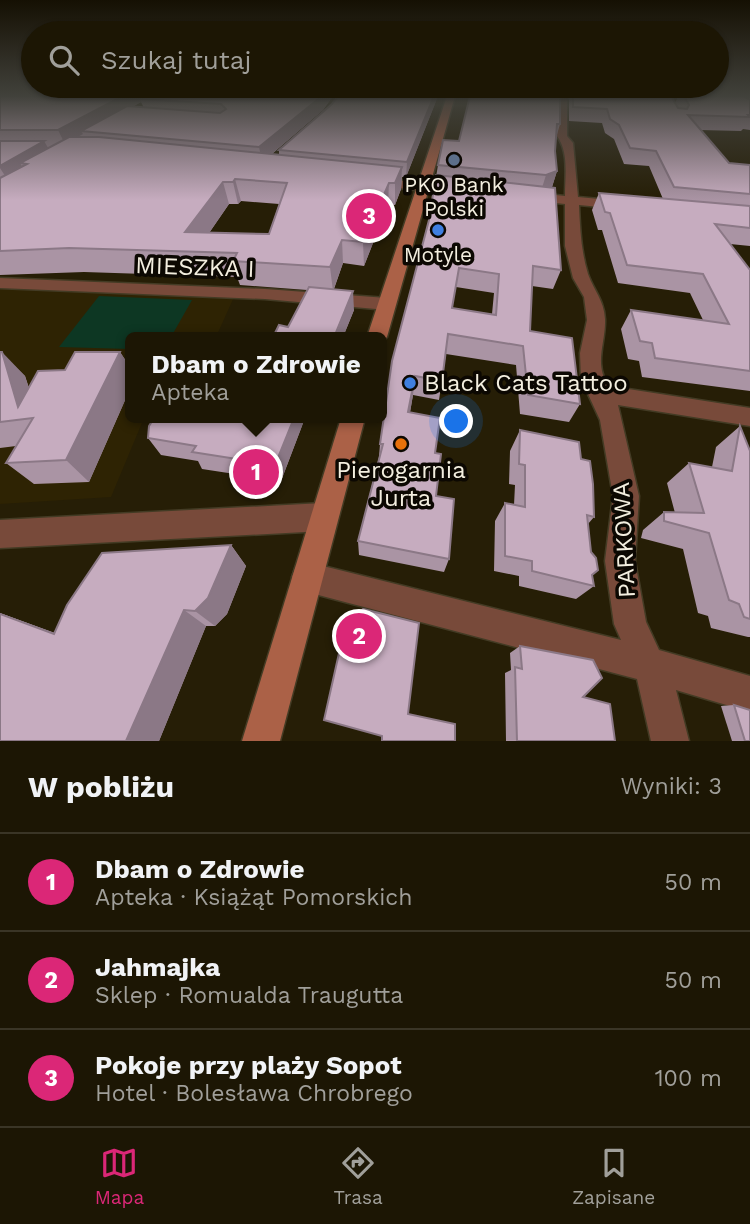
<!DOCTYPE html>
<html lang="pl">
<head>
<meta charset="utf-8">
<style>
  :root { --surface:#1c1604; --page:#292313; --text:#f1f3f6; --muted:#a09f9a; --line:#3a3526; --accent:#db2777 }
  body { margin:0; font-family:"Work Sans",sans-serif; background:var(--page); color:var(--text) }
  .you { position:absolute; left:457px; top:422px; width:24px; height:24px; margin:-18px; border:5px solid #fff; border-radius:50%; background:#1a73e8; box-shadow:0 0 0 10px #1a73e833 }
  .badge { display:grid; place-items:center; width:46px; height:46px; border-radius:50%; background:var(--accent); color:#fff; font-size:23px; font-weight:700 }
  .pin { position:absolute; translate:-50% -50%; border:4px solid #fff; box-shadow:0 2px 7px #0006 }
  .popup { position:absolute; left:125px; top:332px; width:262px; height:91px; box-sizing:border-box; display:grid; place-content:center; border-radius:10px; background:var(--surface); filter:drop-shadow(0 2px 5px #0005); font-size:23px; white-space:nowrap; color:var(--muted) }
  .popup b { font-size:26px; color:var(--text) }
  .popup::after { content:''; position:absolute; left:50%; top:100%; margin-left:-14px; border:14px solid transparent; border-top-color:var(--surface) }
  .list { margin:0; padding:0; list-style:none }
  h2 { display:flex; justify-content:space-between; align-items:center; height:91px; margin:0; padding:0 28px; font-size:30px }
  h2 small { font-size:23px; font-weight:400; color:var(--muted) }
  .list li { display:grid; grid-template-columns:46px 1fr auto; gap:21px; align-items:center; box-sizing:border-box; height:98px; padding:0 28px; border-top:2px solid var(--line) }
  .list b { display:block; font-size:26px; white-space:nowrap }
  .list p { margin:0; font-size:23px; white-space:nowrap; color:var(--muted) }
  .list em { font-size:23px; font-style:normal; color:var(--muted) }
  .icon { flex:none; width:38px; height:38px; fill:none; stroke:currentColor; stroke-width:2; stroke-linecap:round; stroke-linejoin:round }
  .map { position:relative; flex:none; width:750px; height:741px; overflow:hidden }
  .search { position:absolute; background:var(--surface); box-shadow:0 2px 5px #0004; left:21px; right:21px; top:21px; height:77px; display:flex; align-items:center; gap:18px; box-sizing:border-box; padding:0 24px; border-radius:38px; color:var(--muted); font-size:26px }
  .sheet { height:385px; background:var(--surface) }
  nav { display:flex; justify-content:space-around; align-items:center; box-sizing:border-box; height:98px; border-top:2px solid var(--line); background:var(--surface); font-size:19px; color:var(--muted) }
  nav a { display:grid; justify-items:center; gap:4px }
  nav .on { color:var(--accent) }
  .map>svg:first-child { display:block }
</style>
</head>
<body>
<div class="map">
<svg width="750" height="741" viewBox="0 0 750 741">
  <rect width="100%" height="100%" fill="#261e06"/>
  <!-- built -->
  <path fill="#2e2303" d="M0,288L234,297L216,337H130V418H144L111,497L0,504Z"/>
  <!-- green -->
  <path fill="#0d3723" d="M99,296L192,300L171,337H130V349L59,347Z"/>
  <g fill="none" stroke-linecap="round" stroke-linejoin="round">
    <defs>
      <g id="street">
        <path d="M555,96L567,99V136L573,143L578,197L621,201L628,205L621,209L579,205C580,229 581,251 588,274C594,291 604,300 605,319C606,343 593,364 609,386L750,408V426L618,405L639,496L635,561L646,622L659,650L750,676V712L676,690L689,741H651L637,679L307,592L296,588L292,577L296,566L307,562L621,640L614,624L605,561L613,496L600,420L581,379L580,353L587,320L584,297L573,278L565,246V204L528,200L521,196L528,192L565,196C565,176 569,152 557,136L559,100Z"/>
        <path d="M375,178L461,187L467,191L461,195L371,185V179Z"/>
        <path d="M0,278L265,289L387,298L396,304L387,310L265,299L0,288Z"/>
        <path d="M323,503L333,507L337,517L333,527L323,531L0,548V520Z"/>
      </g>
      <g id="secondary">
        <path d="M447,96H455L387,337L382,342V337H367Z"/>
        <path d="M341,418H365L280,741H242Z"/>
      </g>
    </defs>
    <!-- street casing -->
    <use href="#street" stroke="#433b24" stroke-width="3"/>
    <!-- secondary casing -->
    <use href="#secondary" stroke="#433b24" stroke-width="3"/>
    <!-- street -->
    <use href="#street" fill="#784a3a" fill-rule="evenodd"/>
    <!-- secondary -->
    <use href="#secondary" fill="#ab6147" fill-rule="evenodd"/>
  </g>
  <!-- wall -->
  <g fill="#aa94a4" fill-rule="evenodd">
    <path d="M0,96H141L142,98L145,96H333L323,110L272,154L279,155V150L332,104L338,96H438L406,177H402L401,189L395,205H388L364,266L343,263L334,289L354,310L343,337H273L288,327L307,290L240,285L237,277L84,272L0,275ZM141,102L144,108L132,107ZM241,201L279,204L269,234L209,233L229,204H238Z"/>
    <path d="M470,96L560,124L556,138L555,151L557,171L552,187L561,270L553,289L532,286L530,331L580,404L569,422L520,414L516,365L446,354L439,400L413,395L410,412L435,453L436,496L449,559L444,572L359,555L358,541L379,457L380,444L429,220L438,165L459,141ZM456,287L494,293L492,314L452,308Z"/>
    <path d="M567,96H671L675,103L678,96H750V130L743,129L741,131L700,130L729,163L750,165V246L730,244L750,270V391L642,377L639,361L628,359L621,329L631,310L703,320L690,293L618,283L602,230H598L592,210L599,193L663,199L649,166L624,164L614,139L605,133L602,123L569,121V100Z"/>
    <path d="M0,352L25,376L29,388L65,370L120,352L130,367V389L89,482L34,484L6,463L16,446L0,448Z"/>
    <path d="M154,418H305L281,481L202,469L198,461L161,455L148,438Z"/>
    <path d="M740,426L750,451V637H748L711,628L708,616L698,613L683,549L641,538L643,530L664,512L675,513L667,483L689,463L712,467L716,447Z"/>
    <path d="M520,430L581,459L594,517L588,524L592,575L594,586L576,599L519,586V576L494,571L495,521L505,503L514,505L515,485L509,484L510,451Z"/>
    <path d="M231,545L246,566L227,614L215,626H206L159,741L0,613L55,633Z"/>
    <path d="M520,646L583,697L615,741H506L505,673L511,670L510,653Z"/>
    <path d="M734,705L750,741H732L721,706Z"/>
    <path d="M408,714L382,736L324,720Z"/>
  </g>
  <!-- shaded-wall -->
  <g fill="#8b7886">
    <path d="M123,96H141L142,99H140L141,102L89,131H81L83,134L65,144L58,130Z"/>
    <path d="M322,96H333L323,110L262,162L259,147Z"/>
    <path d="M434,96H438L406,177L407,162Z"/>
    <path d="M44,141L53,156L27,164L20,163L26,173L9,182L0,168V166Z"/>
    <path d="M402,167L401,189L395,205V183Z"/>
    <path d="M557,171L552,187L541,191L546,175Z"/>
    <path d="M235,179L241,201L238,204L233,182Z"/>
    <path d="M223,182L229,204L196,252L185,232Z"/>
    <path d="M389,183L388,205L364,266L363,242Z"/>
    <path d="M342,240L343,263L333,291L330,267Z"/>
    <path d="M353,291L354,310L343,337H335Z"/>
    <path d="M2,352L25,376L41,426L18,407Z"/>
    <path d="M120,352L130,367V389L89,482L66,460Z"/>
    <path d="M415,376L413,395L407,430L408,412Z"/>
    <path d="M294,418H305L281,481L275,465Z"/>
    <path d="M231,545L246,566L227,614L215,626L195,611Z"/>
    <path d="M184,610L206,626L159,741H126Z"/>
    <path d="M0,613L92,647L0,614Z"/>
  </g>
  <!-- building -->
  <g fill="#c6acbf" stroke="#8b7886" stroke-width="2" fill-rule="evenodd">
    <path d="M0,96H123L58,130H0Z"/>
    <path d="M145,96H322L259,147L81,131L127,106L220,113L226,109L221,104L140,99Z"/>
    <path d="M338,96H434L407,162L279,150L332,104Z"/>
    <path d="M470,96H560V124H557L555,151L557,171L546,175L438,165L443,140L459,141Z"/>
    <path d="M573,96H671L678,108L687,109L689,105L684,96H743L750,100V115H748L750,117L688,115L729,163L750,165V194L674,187L656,151L630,148L619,125L610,119L607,109L573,107Z"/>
    <path d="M69,137H99L402,167L395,183H389L363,242L342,240L330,267L233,261L237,253L69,248L0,251V178L27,164L20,163ZM235,179L287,183L269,234L185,232L223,182H233Z"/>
    <path d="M0,141H44L0,166Z"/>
    <path d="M436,175L555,188L561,270L533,266L530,331L572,338L580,404L528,395L523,346L448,334L442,381L415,376L408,412L440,418L435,453L441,454L436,496L454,499L449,559L358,541L383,444H380L392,361L429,220ZM459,268L499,274L496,315L452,308Z"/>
    <path d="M599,193L750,206V228L715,224L750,270V371L655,358L652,343L640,341L631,310L729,324L703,274L627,265L610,213L605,212Z"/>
    <path d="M309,287L353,291L335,335L328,334L327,337H273L279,325L288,327Z"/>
    <path d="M200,335L226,336V337H199Z"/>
    <path d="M0,352H2L18,407L38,371L65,370L75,352H120L66,460L6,463L33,418L0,422Z"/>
    <path d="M154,418H294L275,465L192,452L196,446L148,438L149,426Z"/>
    <path d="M740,426L750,451V619L744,617L739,604L729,600L709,533L664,521V512L704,513L689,463L732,471Z"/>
    <path d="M520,430L579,442L581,459L590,461L593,484L594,517L587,515L591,552L596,558L598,570L592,575L594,586L532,571V561L505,556V503L525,507V465L519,464Z"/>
    <path d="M231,545L208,598L195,611L184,610L126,741H0V614L54,634L67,605L102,553Z"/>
    <path d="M363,609L419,623L408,714L455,724V741H382V736L324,720L346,622Z"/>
    <path d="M520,646L593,660L602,678L583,697L610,704L615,741H517L515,667L522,669Z"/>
    <path d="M734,705L750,710V741H745Z"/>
  </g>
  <!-- sky -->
  <linearGradient id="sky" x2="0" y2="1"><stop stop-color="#151003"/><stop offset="0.48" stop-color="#41413b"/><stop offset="1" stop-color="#41413b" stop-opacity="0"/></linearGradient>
  <rect width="750" height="200" fill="url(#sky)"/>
  <!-- markers -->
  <circle fill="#5c6f8a" stroke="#0c0802" stroke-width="2.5" cx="454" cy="160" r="7"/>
  <g fill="#3f7fe0" stroke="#0c0802" stroke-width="2.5">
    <circle cx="438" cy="230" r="7"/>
    <circle cx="410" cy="383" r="7"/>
  </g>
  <circle fill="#e8710a" stroke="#0c0802" stroke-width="2.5" cx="401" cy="444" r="7"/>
  <g text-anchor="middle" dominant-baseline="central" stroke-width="7" stroke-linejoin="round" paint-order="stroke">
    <!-- far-poi labels -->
    <g font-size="21" fill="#f3eedf" stroke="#0c0802">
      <text x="454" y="184">PKO Bank<tspan x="454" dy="24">Polski</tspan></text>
      <text x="438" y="254">Motyle</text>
    </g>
    <!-- street labels -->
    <g font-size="24" fill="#f3eedf" stroke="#0c0802">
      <text transform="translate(195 267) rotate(2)">MIESZKA I</text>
      <text transform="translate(624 540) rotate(-93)">PARKOWA</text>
    </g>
    <!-- poi labels -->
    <g font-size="24" fill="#f3eedf" stroke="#0c0802" text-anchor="start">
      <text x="424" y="383">Black Cats Tattoo</text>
      <text x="401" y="470" text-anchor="middle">Pierogarnia<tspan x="401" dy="28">Jurta</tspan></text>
    </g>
  </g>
</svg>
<div class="you"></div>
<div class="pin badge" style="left:256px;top:472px">1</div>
<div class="popup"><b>Dbam o Zdrowie</b>Apteka</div>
<div class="pin badge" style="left:359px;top:636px">2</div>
<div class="pin badge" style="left:369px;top:216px">3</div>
<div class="search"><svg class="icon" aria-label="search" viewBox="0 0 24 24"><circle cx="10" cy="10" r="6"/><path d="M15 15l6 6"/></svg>Szukaj tutaj</div>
</div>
<section class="sheet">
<h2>W pobliżu<small>Wyniki: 3</small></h2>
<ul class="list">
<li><span class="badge">1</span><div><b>Dbam o Zdrowie</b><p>Apteka · Książąt Pomorskich</p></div><em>50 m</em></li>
<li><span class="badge">2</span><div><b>Jahmajka</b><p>Sklep · Romualda Traugutta</p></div><em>50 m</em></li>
<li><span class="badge">3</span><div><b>Pokoje przy plaży Sopot</b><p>Hotel · Bolesława Chrobrego</p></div><em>100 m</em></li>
</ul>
</section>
<nav>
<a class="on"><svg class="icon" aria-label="map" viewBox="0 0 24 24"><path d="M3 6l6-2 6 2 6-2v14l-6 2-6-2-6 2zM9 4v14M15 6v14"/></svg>Mapa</a>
<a><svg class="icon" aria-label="directions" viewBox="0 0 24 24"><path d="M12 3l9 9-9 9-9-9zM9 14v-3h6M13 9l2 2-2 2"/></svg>Trasa</a>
<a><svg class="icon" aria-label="saved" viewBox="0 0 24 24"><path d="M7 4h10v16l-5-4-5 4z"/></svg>Zapisane</a>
</nav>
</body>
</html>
